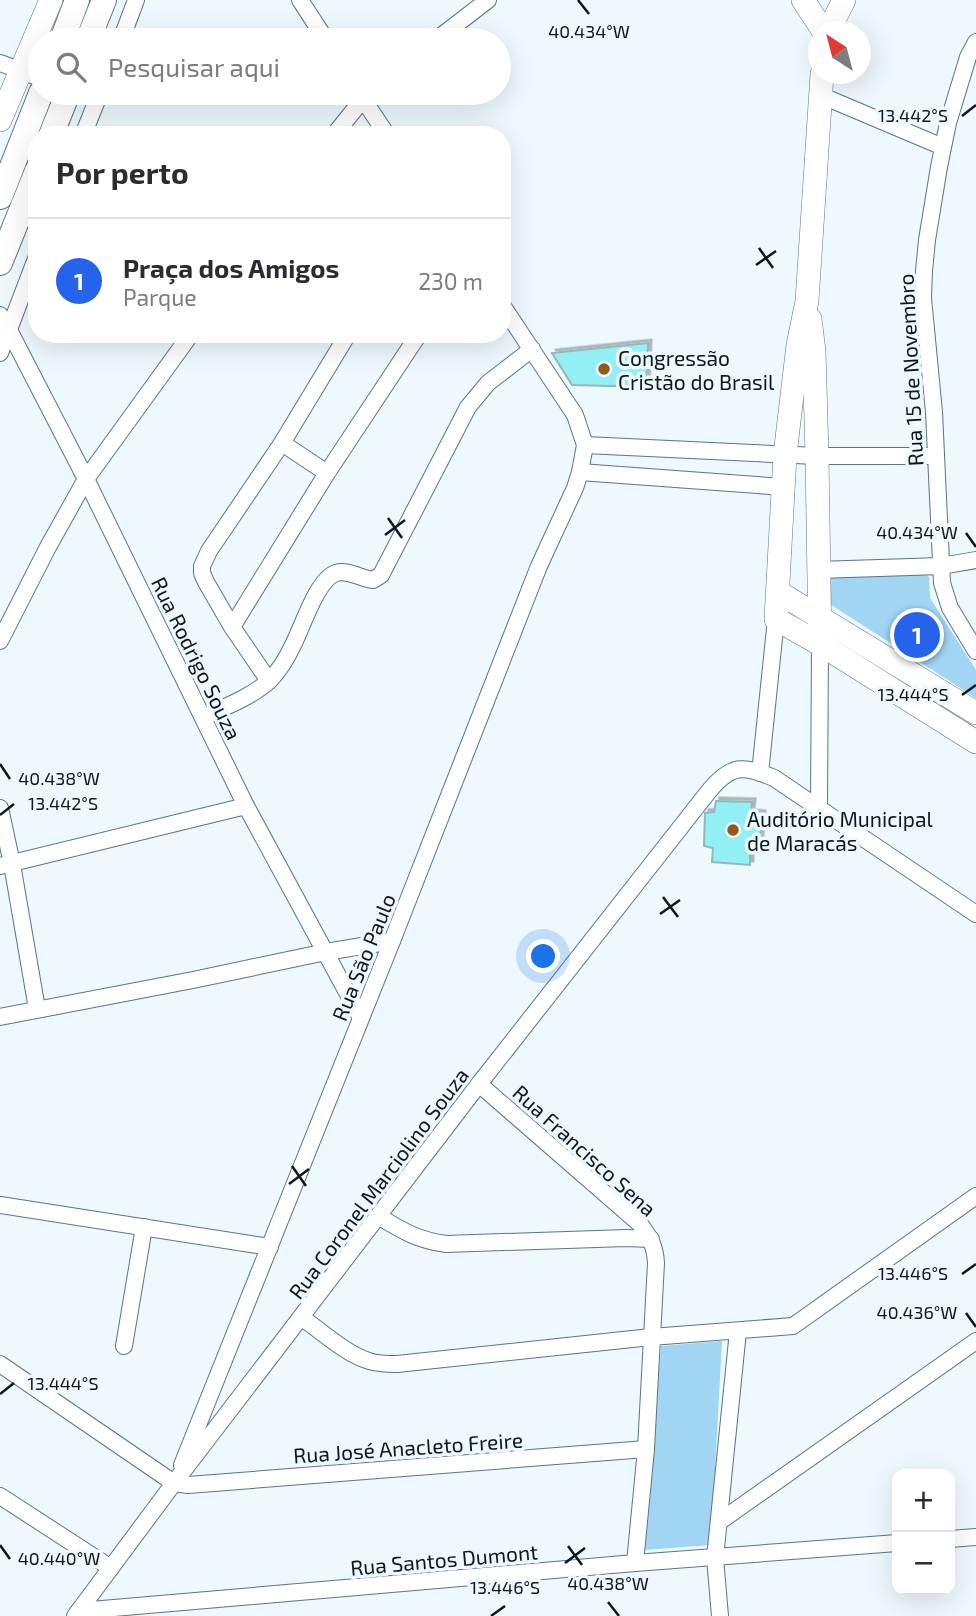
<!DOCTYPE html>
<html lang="pt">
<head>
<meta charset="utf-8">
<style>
  :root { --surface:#fff; --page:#f2f2f3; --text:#2b2b33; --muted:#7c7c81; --line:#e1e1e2; --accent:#2563eb }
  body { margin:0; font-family:"Exo 2",sans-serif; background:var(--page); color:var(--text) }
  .controls { position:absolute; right:21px; bottom:21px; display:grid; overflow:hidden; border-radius:14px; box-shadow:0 7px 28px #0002 }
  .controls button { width:63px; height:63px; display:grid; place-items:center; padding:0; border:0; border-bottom:2px solid var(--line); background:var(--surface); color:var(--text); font:35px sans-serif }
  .compass { position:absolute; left:808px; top:21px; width:63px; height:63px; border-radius:50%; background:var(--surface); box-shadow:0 7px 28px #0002; rotate:324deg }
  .you { position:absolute; left:544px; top:957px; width:24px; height:24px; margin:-18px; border:5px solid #fff; border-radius:50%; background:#1a73e8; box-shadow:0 0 0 10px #1a73e833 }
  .badge { display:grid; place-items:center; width:46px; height:46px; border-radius:50%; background:var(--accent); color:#fff; font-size:23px; font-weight:700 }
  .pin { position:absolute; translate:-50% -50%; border:4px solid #fff; box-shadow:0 2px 7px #0006 }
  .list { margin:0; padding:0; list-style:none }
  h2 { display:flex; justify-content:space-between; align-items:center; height:91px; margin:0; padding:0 28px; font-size:30px }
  h2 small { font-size:23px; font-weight:400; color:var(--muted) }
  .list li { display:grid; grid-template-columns:46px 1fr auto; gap:21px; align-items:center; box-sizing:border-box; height:126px; padding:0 28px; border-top:2px solid var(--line) }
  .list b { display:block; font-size:26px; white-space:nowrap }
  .list p { margin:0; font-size:23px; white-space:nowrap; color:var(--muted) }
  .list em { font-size:23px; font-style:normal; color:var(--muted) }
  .icon { flex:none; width:38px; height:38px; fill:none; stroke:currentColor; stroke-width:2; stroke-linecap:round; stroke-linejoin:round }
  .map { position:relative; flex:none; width:976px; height:1616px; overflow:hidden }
  .search { position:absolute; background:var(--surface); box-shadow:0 7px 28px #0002; left:28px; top:28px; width:483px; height:77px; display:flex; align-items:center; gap:18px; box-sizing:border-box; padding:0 24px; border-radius:38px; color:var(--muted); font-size:26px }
  .panel { position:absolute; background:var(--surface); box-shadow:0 7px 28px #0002; left:28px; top:126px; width:483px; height:217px; border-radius:28px }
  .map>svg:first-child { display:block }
</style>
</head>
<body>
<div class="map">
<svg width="976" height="1616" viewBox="0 0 976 1616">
  <defs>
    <filter id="shadow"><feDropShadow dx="3.5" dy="-3.5" stdDeviation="0" flood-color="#0004"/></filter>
  </defs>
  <rect width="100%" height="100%" fill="#edf8ff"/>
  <!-- green -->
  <g fill="#a1d5f4">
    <path d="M923,572L929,577L930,598L976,670V698L825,601L821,574Z"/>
    <path d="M722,1341L711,1545L644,1550L661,1346Z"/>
  </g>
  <!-- building -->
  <g fill="#92eff4" stroke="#94b7b9" stroke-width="2" filter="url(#shadow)">
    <path d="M648,343L646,387L572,385L552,353Z"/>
    <path d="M716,801L752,802L751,813L762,814L759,851L750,852V865L712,862L713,848L704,846L705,813L714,812Z"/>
  </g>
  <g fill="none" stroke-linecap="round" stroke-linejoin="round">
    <defs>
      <g id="street">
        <path d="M300,0L326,40"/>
        <path d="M121,40L136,0"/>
        <path d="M436,40L488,0"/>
        <path d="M976,42L968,57L948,123L939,167L927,240L924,271L923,298L934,412L942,583L950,608L976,651"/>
        <path d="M0,63L40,78"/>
        <path d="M359,93L387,135"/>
        <path d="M820,95L943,147"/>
        <path d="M83,135L100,93"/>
        <path d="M334,135L363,99L371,93"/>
        <path d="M0,315L9,330L86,479L246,806L361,1018"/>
        <path d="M0,353L37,256"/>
        <path d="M282,443L327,473"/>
        <path d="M585,445L817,456H936"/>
        <path d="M580,472L783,487"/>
        <path d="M817,570L941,566L976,560"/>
        <path d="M232,627L327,473L419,334"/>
        <path d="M0,641L48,547L86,479L191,334"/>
        <path d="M269,681L232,627L206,582L202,573V566L209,551L282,443L348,334"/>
        <path d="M203,717C225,707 251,697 269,681C279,671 287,658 293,645C302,628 317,579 336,573C347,569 362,579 373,580L381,575L468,407L488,383L532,349"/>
        <path d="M760,773L776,619"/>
        <path d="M0,808L12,864L37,1009"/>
        <path d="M819,808L820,644"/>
        <path d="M0,866L246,806"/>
        <path d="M0,1017L193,980L326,952L392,941"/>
        <path d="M479,1084L640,1224C650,1238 655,1245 656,1263L646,1449L635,1563"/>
        <path d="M0,1205L270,1247"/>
        <path d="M378,1216C403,1231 417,1240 446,1244L626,1238L651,1239"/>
        <path d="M302,1318C323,1332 344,1353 369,1361C378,1364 387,1364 397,1364L651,1337L793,1326L976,1196"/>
        <path d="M124,1346L144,1227"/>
        <path d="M0,1364L174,1483L188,1485L646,1449"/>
        <path d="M182,1465L392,941L539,566L575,488L580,472L585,445L575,415L502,305"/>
        <path d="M0,1496L111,1568"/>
        <path d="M719,1522L976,1341"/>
        <path d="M950,1539L976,1537"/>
        <path d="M79,1611L635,1563L897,1543"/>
        <path d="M75,1616L174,1483L479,1084L709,791C731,764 743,765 774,778L976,914"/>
        <path d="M720,1616L715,1558L738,1331"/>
      </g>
      <g id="secondary">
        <path d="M803,0L824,32"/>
        <path d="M828,32L844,0"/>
        <path d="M822,74L807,301L798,345L785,455L776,619L820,644L976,742"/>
        <path d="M0,120L51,0"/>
        <path d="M810,319L814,351L817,456L820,644"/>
        <path d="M778,592L976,713"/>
      </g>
      <g id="primary">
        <path d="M62,40L77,0"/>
        <path d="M88,40L104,0"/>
        <path d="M51,135L68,93"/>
        <path d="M0,197L41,93"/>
        <path d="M0,263L37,171"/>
      </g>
    </defs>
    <!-- street casing -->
    <use href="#street" stroke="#5b7484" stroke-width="18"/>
    <!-- secondary casing -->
    <use href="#secondary" stroke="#5b7484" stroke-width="24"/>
    <!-- primary casing -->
    <use href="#primary" stroke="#5b7484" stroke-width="26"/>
    <!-- street -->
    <use href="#street" stroke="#fff" stroke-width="16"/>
    <!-- secondary -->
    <use href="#secondary" stroke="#fff" stroke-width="23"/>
    <!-- primary -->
    <use href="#primary" stroke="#fff" stroke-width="24"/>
  </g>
  <!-- ticks -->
  <path fill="none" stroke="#0d171d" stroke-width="2.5" d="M578,0L589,14M962,116L976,105M759,248L773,268M756,265L776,251M388,518L402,538M966,533L976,547M385,535L405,520M962,695L976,685M0,764L10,779M0,815L14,804M663,897L678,917M660,914L680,900M292,1166L306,1186M289,1184L309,1169M962,1274L976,1264M966,1313L976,1327M0,1394L14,1383M0,1545L10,1559M568,1546L582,1565M565,1563L585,1548M608,1602L619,1616M491,1616L505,1606"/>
  <!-- markers -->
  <g fill="#945a19" stroke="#edf8ff" stroke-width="2.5">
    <circle cx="604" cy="369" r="7"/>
    <circle cx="733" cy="830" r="7"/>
  </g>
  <g text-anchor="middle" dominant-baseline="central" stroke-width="7" stroke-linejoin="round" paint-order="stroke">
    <!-- poi labels -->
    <g font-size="21" fill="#0d171d" stroke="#edf8ff" text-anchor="start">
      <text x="618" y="357">Congressão<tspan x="618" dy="24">Cristão do Brasil</tspan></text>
      <text x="747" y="818">Auditório Municipal<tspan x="747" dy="24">de Maracás</tspan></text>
    </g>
    <!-- street labels -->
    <g font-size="21" fill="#0d171d" stroke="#edf8ff">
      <text transform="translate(910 370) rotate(-93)">Rua 15 de Novembro</text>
      <text transform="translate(197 658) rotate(64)">Rua Rodrigo Souza</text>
      <text transform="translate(363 957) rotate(-68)">Rua São Paulo</text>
      <text transform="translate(585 1150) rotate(42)">Rua Francisco Sena</text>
      <text transform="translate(378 1183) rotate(-53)">Rua Coronel Marciolino Souza</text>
      <text transform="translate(408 1447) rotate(-4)">Rua José Anacleto Freire</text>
      <text transform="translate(444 1559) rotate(-5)">Rua Santos Dumont</text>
    </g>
  </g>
  <g font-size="18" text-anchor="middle" fill="#0d171d" stroke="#edf8ff" stroke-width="7" stroke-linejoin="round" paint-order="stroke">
    <text x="589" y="38">40.434°W</text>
    <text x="913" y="122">13.442°S</text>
    <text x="917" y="539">40.434°W</text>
    <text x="913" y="701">13.444°S</text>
    <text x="59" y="785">40.438°W</text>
    <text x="63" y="810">13.442°S</text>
    <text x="913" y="1280">13.446°S</text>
    <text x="917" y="1319">40.436°W</text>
    <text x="63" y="1390">13.444°S</text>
    <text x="59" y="1565">40.440°W</text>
    <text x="608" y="1590">40.438°W</text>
    <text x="505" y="1594">13.446°S</text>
  </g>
</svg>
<div class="controls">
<button>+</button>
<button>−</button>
</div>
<svg class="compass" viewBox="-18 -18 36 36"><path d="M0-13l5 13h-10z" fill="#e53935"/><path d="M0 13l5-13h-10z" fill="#7c7c81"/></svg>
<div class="you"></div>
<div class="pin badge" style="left:917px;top:635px">1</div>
<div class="search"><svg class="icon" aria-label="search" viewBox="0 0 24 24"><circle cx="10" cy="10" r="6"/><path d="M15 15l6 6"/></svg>Pesquisar aqui</div>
<section class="panel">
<h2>Por perto<small></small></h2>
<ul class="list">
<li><span class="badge">1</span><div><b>Praça dos Amigos</b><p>Parque</p></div><em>230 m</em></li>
</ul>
</section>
</div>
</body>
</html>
